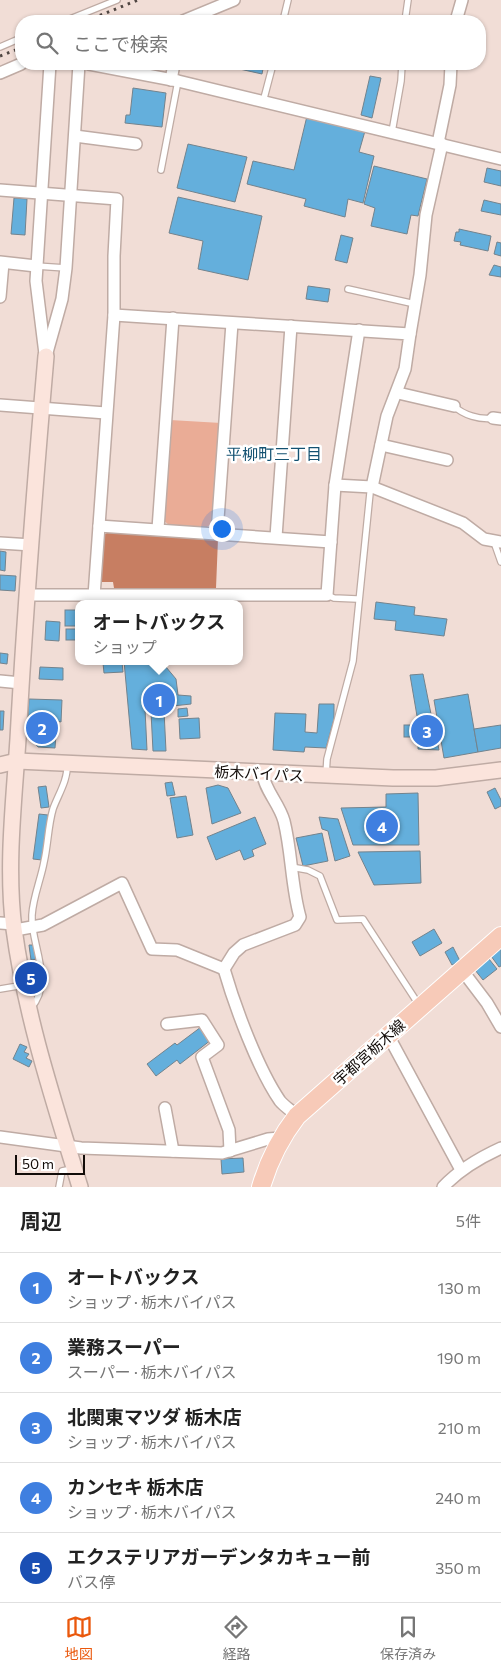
<!DOCTYPE html>
<html lang="ja">
<head>
<meta charset="utf-8">
<style>
  :root { --surface:#fff; --page:#f2f2f2; --text:#222; --muted:#767676; --line:#e0e0e0; --accent:#ea580c }
  body { margin:0; font-family:Commissioner,"Noto Sans JP",sans-serif; background:var(--page); color:var(--text) }
  .scale { position:absolute; left:15px; bottom:12px; width:70px; box-sizing:border-box; padding-left:5px; border:2px solid #120c09; border-top:0; font-size:14px; line-height:18px; white-space:nowrap; color:#120c09; -webkit-text-stroke:4px #fff; paint-order:stroke }
  .you { position:absolute; left:221px; top:528px; width:18px; height:18px; margin:-12px; border:4px solid #fff; border-radius:50%; background:#1a73e8; box-shadow:0 0 0 8px #1a73e833 }
  .badge { display:grid; place-items:center; width:32px; height:32px; border-radius:50%; background:var(--accent); color:#fff; font-size:16px; font-weight:700 }
  .pin { position:absolute; translate:-50% -50%; border:2px solid #fff; box-shadow:0 1px 5px #0006 }
  .popup { position:absolute; left:75px; top:600px; width:168px; height:65px; box-sizing:border-box; display:grid; place-content:center; border-radius:10px; background:var(--surface); filter:drop-shadow(0 1px 4px #0005); font-size:16px; white-space:nowrap; color:var(--muted) }
  .popup b { font-size:19px; color:var(--text) }
  .popup::after { content:''; position:absolute; left:50%; top:100%; margin-left:-10px; border:10px solid transparent; border-top-color:var(--surface) }
  .list { margin:0; padding:0; list-style:none }
  h2 { display:flex; justify-content:space-between; align-items:center; height:65px; margin:0; padding:0 20px; font-size:21px }
  h2 small { font-size:16px; font-weight:400; color:var(--muted) }
  .list li { display:grid; grid-template-columns:32px 1fr auto; gap:15px; align-items:center; box-sizing:border-box; height:70px; padding:0 20px; border-top:1px solid var(--line) }
  .list b { display:block; font-size:19px; white-space:nowrap }
  .list p { margin:0; font-size:16px; white-space:nowrap; color:var(--muted) }
  .list em { font-size:16px; font-style:normal; color:var(--muted) }
  .icon { flex:none; width:28px; height:28px; fill:none; stroke:currentColor; stroke-width:2; stroke-linecap:round; stroke-linejoin:round }
  .map { position:relative; flex:none; width:501px; height:1187px; overflow:hidden }
  .search { position:absolute; background:var(--surface); box-shadow:0 1px 4px #0004; left:15px; right:15px; top:15px; height:55px; display:flex; align-items:center; gap:12px; box-sizing:border-box; padding:0 18px; border-radius:20px; color:var(--muted); font-size:19px }
  .sheet { height:415px; background:var(--surface) }
  nav { display:flex; justify-content:space-around; align-items:center; box-sizing:border-box; height:70px; border-top:1px solid var(--line); background:var(--surface); font-size:14px; color:var(--muted) }
  nav a { display:grid; justify-items:center; gap:2px }
  nav .on { color:var(--accent) }
  .map>svg:first-child { display:block }
</style>
</head>
<body>
<div class="map">
<svg width="501" height="1187" viewBox="0 0 501 1187">
  <rect width="100%" height="100%" fill="#f1ddd6"/>
  <!-- green -->
  <path fill="#eaac96" d="M170,420L221,423L213,523L207,527L169,525L163,520Z"/>
  <!-- water -->
  <path fill="#c77e62" d="M109,532L218,539L216,588H114L113,582H101L103,535Z"/>
  <!-- building -->
  <g fill="#64afdc" stroke="#73838d">
    <path d="M217,64H264L262,74Z"/>
    <path d="M370,76L381,78L372,118L361,115Z"/>
    <path d="M133,88L166,93L162,127L125,123L126,115H130Z"/>
    <path d="M307,116L365,131L359,152L374,156L363,203L348,199L345,217L304,206L306,199L247,184L253,161L294,170Z"/>
    <path d="M188,144L247,157L235,202L177,188Z"/>
    <path d="M374,166L427,179L418,216L411,215L407,234L371,226L375,208L364,204Z"/>
    <path d="M487,168L501,171V186L484,182Z"/>
    <path d="M178,197L262,216L248,280L198,269L203,241L169,233Z"/>
    <path d="M14,198L27,199L25,235L11,234Z"/>
    <path d="M484,200L501,204V215L481,211Z"/>
    <path d="M459,229L491,236L488,251L460,245L461,242L454,241L456,232H459Z"/>
    <path d="M341,235L353,238L347,263L335,260Z"/>
    <path d="M497,242L501,243V256L494,254Z"/>
    <path d="M494,265L501,267V277L489,275Z"/>
    <path d="M308,286L330,289L328,302L306,299Z"/>
    <path d="M0,551L6,552L5,571L0,570Z"/>
    <path d="M0,575L16,576L15,591L0,590Z"/>
    <path d="M376,602L415,607L414,615L447,619L444,636L395,630L396,621L374,619Z"/>
    <rect x="65" y="610" width="14" height="16"/>
    <path d="M46,621L60,622L59,641L45,640Z"/>
    <rect x="66" y="629" width="13" height="11"/>
    <path d="M0,653L8,654L7,664L0,663Z"/>
    <path d="M124,661H161L176,679L178,695L191,696V704L145,709L147,750L132,749Z"/>
    <path d="M122,662L123,672L104,673L103,663Z"/>
    <path d="M40,667L63,668V680L39,679Z"/>
    <path d="M423,674L431,714L417,716L410,675Z"/>
    <path d="M468,694L478,752L444,758L434,700Z"/>
    <path d="M29,699L62,700L61,722L57,721L55,748L38,747L27,735Z"/>
    <path d="M319,704H334V719L326,748L305,747L304,752L273,750L275,713L306,714L305,732L317,733Z"/>
    <path d="M187,708L188,716L178,717V709Z"/>
    <path d="M0,711H4L3,730H0Z"/>
    <path d="M164,711L166,751H153L151,712Z"/>
    <path d="M199,718L200,738L180,739L179,719Z"/>
    <path d="M418,718H433L439,750L418,749Z"/>
    <rect x="404" y="725" width="14" height="12"/>
    <path d="M501,725V748L478,752L474,729Z"/>
    <path d="M172,782L175,795L167,796L165,783Z"/>
    <path d="M218,785L228,788L241,813L212,824L206,788Z"/>
    <path d="M46,786L49,807L41,808L38,787Z"/>
    <path d="M495,788L501,800V806L495,809L487,792Z"/>
    <path d="M418,793L419,845H353L341,808L386,807V794Z"/>
    <path d="M186,796L193,835L177,838L170,798Z"/>
    <path d="M39,814L48,815L42,860L33,859Z"/>
    <path d="M255,817L266,844L252,850L254,856L244,860L240,850L216,860L207,837Z"/>
    <path d="M319,817L338,819L350,856L335,861L328,831L322,829Z"/>
    <path d="M322,833L328,861L303,866L296,838Z"/>
    <path d="M420,851L421,883L374,885L358,852Z"/>
    <path d="M434,929L442,943L420,956L412,942Z"/>
    <path d="M29,945H35L37,959L31,960Z"/>
    <path d="M453,947L460,961L452,965L445,952Z"/>
    <path d="M501,949V966L499,967L491,956Z"/>
    <path d="M489,959L497,969L483,980L475,970Z"/>
    <path d="M201,1027L211,1040L180,1064L177,1060L156,1076L147,1064L175,1043L177,1045Z"/>
    <path d="M20,1044L27,1047L24,1052L29,1054L26,1058L32,1061L29,1067L13,1059Z"/>
    <path d="M243,1158L244,1172L222,1174L221,1159Z"/>
  </g>
  <g fill="none" stroke-linecap="round" stroke-linejoin="round">
    <defs>
      <g id="lane">
        <path d="M65,21L117,0"/>
        <path d="M283,21L288,0"/>
        <path d="M405,21L408,0"/>
        <path d="M0,47L21,38"/>
        <path d="M263,102L273,64"/>
        <path d="M392,132L401,81L402,64"/>
        <path d="M161,170L178,81"/>
        <path d="M36,266L66,268"/>
        <path d="M348,289L415,304"/>
        <path d="M454,406C463,415 480,420 493,418"/>
        <path d="M494,542L501,562"/>
        <path d="M327,595L334,598L357,599"/>
        <path d="M326,775L327,759L353,661L370,493L372,487"/>
        <path d="M291,867L308,870L320,876L337,920L363,919L419,1005"/>
        <path d="M0,989L24,985"/>
        <path d="M31,1008C55,981 30,943 32,915C33,897 41,879 44,862C48,845 48,826 53,809C58,795 68,780 67,765"/>
        <path d="M59,1187L62,1171L72,1169"/>
      </g>
      <g id="street">
        <path d="M183,21L234,0"/>
        <path d="M456,21L462,0"/>
        <path d="M89,64L178,81L501,159"/>
        <path d="M0,73L21,64"/>
        <path d="M171,80L174,64"/>
        <path d="M75,136L136,144"/>
        <path d="M438,143L450,85L451,64"/>
        <path d="M0,190L117,199L114,256V315L94,596"/>
        <path d="M0,262L36,266"/>
        <path d="M0,297L3,263"/>
        <path d="M114,315L410,334L405,369L387,416L372,487"/>
        <path d="M410,334L420,275L426,215L442,144"/>
        <path d="M45,354L36,281L50,64"/>
        <path d="M46,356L62,299L66,268L79,64"/>
        <path d="M398,393L454,406"/>
        <path d="M0,405L106,413"/>
        <path d="M493,418L501,419"/>
        <path d="M381,445L447,460"/>
        <path d="M335,485L372,487L463,523L484,539L501,542"/>
        <path d="M99,526L331,542"/>
        <path d="M158,529L173,318"/>
        <path d="M217,533L232,323"/>
        <path d="M276,537L291,326"/>
        <path d="M0,543L32,545"/>
        <path d="M28,595H327L335,485L359,330"/>
        <path d="M0,681L21,683"/>
        <path d="M262,772C265,791 279,803 284,821C292,853 291,885 300,917L295,925L243,945L234,953L224,969C235,1007 258,1069 280,1101C284,1106 292,1111 297,1116"/>
        <path d="M0,923L14,924"/>
        <path d="M15,930L43,925L122,883L152,949L177,950L224,969"/>
        <path d="M462,970L487,1003L501,1027"/>
        <path d="M167,1024L202,1020L218,1045L202,1057L229,1130L230,1151"/>
        <path d="M388,1035L461,1170"/>
        <path d="M165,1108L173,1151"/>
        <path d="M0,1137L81,1148L222,1153L268,1139L280,1138"/>
        <path d="M443,1187C460,1169 479,1158 501,1148"/>
      </g>
      <g id="secondary">
        <path d="M46,356C35,483 25,611 18,739C14,801 6,867 14,929C26,1018 54,1102 80,1187"/>
        <path d="M0,765L17,761L393,778H436L501,770"/>
      </g>
      <path id="primary" d="M261,1187C269,1160 280,1138 297,1116L501,936"/>
    </defs>
    <!-- lane casing -->
    <use href="#lane" stroke="#bfaba4" stroke-width="8"/>
    <!-- street casing -->
    <use href="#street" stroke="#bfaba4" stroke-width="14"/>
    <!-- secondary casing -->
    <use href="#secondary" stroke="#bfaba4" stroke-width="18"/>
    <!-- primary casing -->
    <use href="#primary" stroke="#fff" stroke-width="20"/>
    <!-- lane -->
    <use href="#lane" stroke="#fff" stroke-width="5.5"/>
    <!-- street -->
    <use href="#street" stroke="#fff" stroke-width="11"/>
    <!-- secondary -->
    <use href="#secondary" stroke="#fbe4dc" stroke-width="15"/>
    <!-- primary -->
    <use href="#primary" stroke="#f7cab8" stroke-width="18"/>
    <!-- rail -->
    <g stroke="#504642" stroke-width="3" stroke-dasharray="2.5 5" stroke-linecap="butt">
      <path d="M86,21L138,0"/>
      <path d="M0,56L21,48"/>
    </g>
  </g>
  <g text-anchor="middle" dominant-baseline="central" stroke-width="5" stroke-linejoin="round" paint-order="stroke">
    <!-- street labels -->
    <g font-size="15" fill="#120c09" stroke="#fff">
      <text transform="translate(259 773) rotate(3)">栃木バイパス</text>
      <text transform="translate(369 1052) rotate(-42)">宇都宮栃木線</text>
    </g>
    <!-- neighbourhood labels -->
    <g font-size="16" fill="#135171" stroke="#fff">
      <text x="274" y="453">平柳町三丁目</text>
    </g>
  </g>
</svg>
<div class="scale">50 m</div>
<div class="you"></div>
<div class="pin badge" style="left:159px;top:700px;background:#3f7fe0">1</div>
<div class="popup"><b>オートバックス</b>ショップ</div>
<div class="pin badge" style="left:42px;top:728px;background:#3f7fe0">2</div>
<div class="pin badge" style="left:427px;top:731px;background:#3f7fe0">3</div>
<div class="pin badge" style="left:382px;top:826px;background:#3f7fe0">4</div>
<div class="pin badge" style="left:31px;top:978px;background:#1a4fb4">5</div>
<div class="search"><svg class="icon" aria-label="search" viewBox="0 0 24 24"><circle cx="10" cy="10" r="6"/><path d="M15 15l6 6"/></svg>ここで検索</div>
</div>
<section class="sheet">
<h2>周辺<small>5件</small></h2>
<ul class="list">
<li><span class="badge" style="background:#3f7fe0">1</span><div><b>オートバックス</b><p>ショップ · 栃木バイパス</p></div><em>130 m</em></li>
<li><span class="badge" style="background:#3f7fe0">2</span><div><b>業務スーパー</b><p>スーパー · 栃木バイパス</p></div><em>190 m</em></li>
<li><span class="badge" style="background:#3f7fe0">3</span><div><b>北関東マツダ 栃木店</b><p>ショップ · 栃木バイパス</p></div><em>210 m</em></li>
<li><span class="badge" style="background:#3f7fe0">4</span><div><b>カンセキ 栃木店</b><p>ショップ · 栃木バイパス</p></div><em>240 m</em></li>
<li><span class="badge" style="background:#1a4fb4">5</span><div><b>エクステリアガーデンタカキュー前</b><p>バス停</p></div><em>350 m</em></li>
</ul>
</section>
<nav>
<a class="on"><svg class="icon" aria-label="map" viewBox="0 0 24 24"><path d="M3 6l6-2 6 2 6-2v14l-6 2-6-2-6 2zM9 4v14M15 6v14"/></svg>地図</a>
<a><svg class="icon" aria-label="directions" viewBox="0 0 24 24"><path d="M12 3l9 9-9 9-9-9zM9 14v-3h6M13 9l2 2-2 2"/></svg>経路</a>
<a><svg class="icon" aria-label="saved" viewBox="0 0 24 24"><path d="M7 4h10v16l-5-4-5 4z"/></svg>保存済み</a>
</nav>
</body>
</html>
